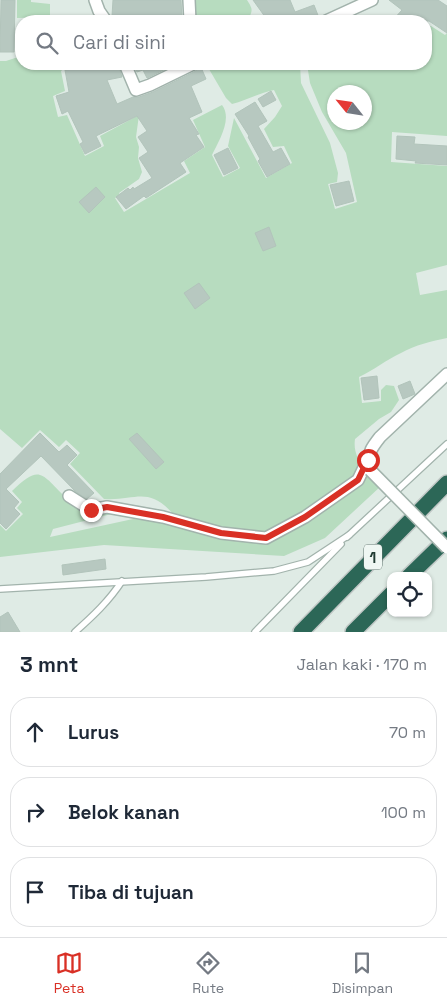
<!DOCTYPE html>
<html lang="id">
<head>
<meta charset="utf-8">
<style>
  :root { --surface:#fff; --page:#f2f2f3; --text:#1f2937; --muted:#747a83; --line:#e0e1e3; --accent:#d93025 }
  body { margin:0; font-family:"Space Grotesk",sans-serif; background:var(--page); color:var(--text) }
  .controls { position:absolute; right:15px; bottom:15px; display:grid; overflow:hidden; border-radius:10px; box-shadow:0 1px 4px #0004 }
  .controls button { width:45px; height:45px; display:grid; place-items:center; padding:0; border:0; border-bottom:1px solid var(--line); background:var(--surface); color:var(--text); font:25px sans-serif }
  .compass { position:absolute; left:327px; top:85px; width:45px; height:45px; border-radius:50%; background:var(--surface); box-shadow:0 1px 4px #0004; rotate:300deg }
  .stop { position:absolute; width:15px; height:15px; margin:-11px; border:4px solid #d93025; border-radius:50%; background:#fff }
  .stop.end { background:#d93025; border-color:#fff; box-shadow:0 1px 5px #0008 }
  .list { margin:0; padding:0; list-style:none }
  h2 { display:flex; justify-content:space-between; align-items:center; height:65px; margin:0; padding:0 20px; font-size:21px }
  h2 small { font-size:16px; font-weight:400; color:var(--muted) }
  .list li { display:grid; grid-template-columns:32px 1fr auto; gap:15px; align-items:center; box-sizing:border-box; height:70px; margin:0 10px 10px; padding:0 10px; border:1px solid var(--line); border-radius:20px }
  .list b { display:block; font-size:19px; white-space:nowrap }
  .list em { font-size:16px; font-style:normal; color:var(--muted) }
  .icon { flex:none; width:28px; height:28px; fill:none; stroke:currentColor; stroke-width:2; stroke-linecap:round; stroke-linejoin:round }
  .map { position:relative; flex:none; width:447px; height:632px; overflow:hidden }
  .search { position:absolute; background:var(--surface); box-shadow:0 1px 4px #0004; left:15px; right:15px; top:15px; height:55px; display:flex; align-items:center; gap:12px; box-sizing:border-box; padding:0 18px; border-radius:20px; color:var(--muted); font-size:19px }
  .sheet { height:305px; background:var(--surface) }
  nav { display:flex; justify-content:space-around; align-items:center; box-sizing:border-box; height:70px; border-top:1px solid var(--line); background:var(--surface); font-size:14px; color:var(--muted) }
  nav a { display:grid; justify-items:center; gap:2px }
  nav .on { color:var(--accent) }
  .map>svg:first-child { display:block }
</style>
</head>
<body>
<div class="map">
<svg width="447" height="632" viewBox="0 0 447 632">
  <rect width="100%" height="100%" fill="#dfebe5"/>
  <!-- green -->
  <g fill="#b7dcbf" fill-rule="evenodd">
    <path d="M17,0H31V2L50,4V17L17,18Z"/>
    <path d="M193,0H247C254,11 252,10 248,21H195Z"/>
    <path d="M431,26L445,35L447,33V136L392,132L391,162L447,166V265L416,273L420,295L447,290V338C432,341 415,345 401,353C386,360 374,370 359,377L362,403L381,401V390L386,385L394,386L399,400L391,412L379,419L355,439C352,460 368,471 381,486L325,538L284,556L104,545L0,557V525L6,531L23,514L17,508L22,502L12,491C40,464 41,473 66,498C69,502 73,506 77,508C93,515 110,511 127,510L53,529L50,537L133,519L168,521L174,515C148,485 136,501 104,499L70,464L80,453L66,440L59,447L40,430L22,448L0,429V61H6L21,56V64H69L61,71L65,91L53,96L58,117L67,115L85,156L104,146L100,136L139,115L136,137L139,147L138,158L142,172L139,179L119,193L120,195L115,198L124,212L190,173L184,161L205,147L193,120L222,105C233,119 218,142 212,155L223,177L240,168L228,146L234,118L266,178L292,163L284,146L273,147L264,129L275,117L282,106L274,90C259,93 247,100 232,104L226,98L206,64H300L301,83L330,143L338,173L337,182L328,184L335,209L357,202L346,153L322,112L310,83L307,64H426V28ZM334,92H364V122H334Z"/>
  </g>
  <!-- building -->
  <g fill="#b7c8c0" stroke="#b2c4bb">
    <path d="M1,0H15L14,52H0Z"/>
    <path d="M113,0H181L182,20L179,21H113L112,16Z"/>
    <path d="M253,0H290L295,12L314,5L319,18L310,21H268Z"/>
    <path d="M389,0H438L447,6V33L429,21H392L402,10Z"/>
    <path d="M79,64H118L122,77L107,80L117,104L133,97H139L153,92L196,71L200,65L206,79L191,86L202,112L189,118L199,134L196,135L204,147L180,163L186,172L146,198L144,196L126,209L116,197L128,188L130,190L133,187L134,189L152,178L139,158L148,152L138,137L147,131L137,116L96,136L101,146L85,154L80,144L83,142L68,111L62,114L56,96L69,92L65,70L81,68Z"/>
    <path d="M133,64H176L147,78L143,70L137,72Z"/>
    <path d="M271,91L276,100L263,107L258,99Z"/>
    <path d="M255,102L267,121L258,126L273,152L281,148L290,164L267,177L258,161L260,159L248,137L249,136L235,114Z"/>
    <path d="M397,136L415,137L414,144L447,146V165L415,163L416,161L396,159Z"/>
    <path d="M228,148L238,168L224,175L214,155Z"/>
    <path d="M349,181L354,201L336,206L330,185Z"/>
    <path d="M96,187L105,197L89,213L79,202Z"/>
    <path d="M269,227L276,246L263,251L255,233Z"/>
    <path d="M199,283L210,298L195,309L184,293Z"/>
    <path d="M377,376L379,398L364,400L361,378Z"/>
    <path d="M410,381L415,394L403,399L398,386Z"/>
    <path d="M40,433L59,452L67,445L77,455L67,465L94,493L87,499L75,491L41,456L6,489L19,502L14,508L20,514L6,529L0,523V474Z"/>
    <path d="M137,433L164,462L156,469L129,439Z"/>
    <path d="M105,559L106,569L63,575L62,565Z"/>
    <path d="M8,612L20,632H0V617Z"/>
  </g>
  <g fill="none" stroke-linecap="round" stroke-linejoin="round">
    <defs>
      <g id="service">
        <path d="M347,537L447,444"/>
        <path d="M0,589L206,577L274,571L308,562L349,535"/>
        <path d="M75,632C93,616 109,601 122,581"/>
        <path d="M255,632L341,544"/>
      </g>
      <g id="minor">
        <path d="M95,0L99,11L106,21"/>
        <path d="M189,0L190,21"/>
        <path d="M326,21L372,0"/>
        <path d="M125,64L136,90L150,85L193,64"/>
        <path d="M369,463C368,452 373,446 380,437L447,374"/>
        <path d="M69,496L91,510L107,507L163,517L221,533L266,538L305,517L358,480L369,457"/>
      </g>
      <g id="motorway">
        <path d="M409,576L447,539"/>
        <path d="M301,632L447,483"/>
        <path d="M353,632L391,594"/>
      </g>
    </defs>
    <!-- service casing -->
    <use href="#service" stroke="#a2b3ac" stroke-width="8"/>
    <!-- minor casing -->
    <use href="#minor" stroke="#a2b3ac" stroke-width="14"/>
    <!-- motorway casing -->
    <use href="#motorway" stroke="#c1c8c6" stroke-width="18"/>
    <!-- service -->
    <use href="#service" stroke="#fff" stroke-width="5.5"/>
    <!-- minor -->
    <use href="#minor" stroke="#fff" stroke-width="11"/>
    <!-- motorway -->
    <use href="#motorway" stroke="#2c6757" stroke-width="15"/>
    <defs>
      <path id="minor-bridge" d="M370,470L447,548"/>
    </defs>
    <!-- minor-bridge casing -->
    <use href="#minor-bridge" stroke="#a2b3ac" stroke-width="14" stroke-linecap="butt"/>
    <!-- minor-bridge -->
    <use href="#minor-bridge" stroke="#fff" stroke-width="11"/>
  </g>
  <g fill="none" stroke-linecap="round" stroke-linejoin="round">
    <!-- route -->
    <path stroke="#d93025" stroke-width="6" d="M91,510L107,507L163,517L221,533L266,538L305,517L358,480L369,457L368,460"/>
  </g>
  <g text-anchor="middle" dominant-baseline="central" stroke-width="4" stroke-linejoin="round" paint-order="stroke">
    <!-- shield labels -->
    <rect fill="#eff7f3" stroke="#5e736c" stroke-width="1" x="364" y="544.5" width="18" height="25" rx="4"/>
    <g font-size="15" font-weight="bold" fill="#203b32">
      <text x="373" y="557">1</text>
    </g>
  </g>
</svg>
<div class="controls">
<button><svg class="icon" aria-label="locate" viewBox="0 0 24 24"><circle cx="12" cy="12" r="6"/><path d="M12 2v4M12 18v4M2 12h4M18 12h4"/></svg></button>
</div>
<svg class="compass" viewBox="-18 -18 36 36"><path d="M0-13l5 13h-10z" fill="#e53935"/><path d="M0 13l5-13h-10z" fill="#747a83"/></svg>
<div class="stop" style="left:368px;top:460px"></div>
<div class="stop end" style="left:91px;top:510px"></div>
<div class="search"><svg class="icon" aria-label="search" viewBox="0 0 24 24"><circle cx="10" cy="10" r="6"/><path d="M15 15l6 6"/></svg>Cari di sini</div>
</div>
<section class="sheet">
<h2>3 mnt<small>Jalan kaki · 170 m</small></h2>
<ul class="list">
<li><svg class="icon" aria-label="ahead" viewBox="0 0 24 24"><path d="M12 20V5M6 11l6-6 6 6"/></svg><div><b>Lurus</b></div><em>70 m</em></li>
<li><svg class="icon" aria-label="right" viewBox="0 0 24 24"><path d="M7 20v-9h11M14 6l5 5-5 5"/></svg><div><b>Belok kanan</b></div><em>100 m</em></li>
<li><svg class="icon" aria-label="arrive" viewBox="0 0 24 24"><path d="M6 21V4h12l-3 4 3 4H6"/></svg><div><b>Tiba di tujuan</b></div></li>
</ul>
</section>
<nav>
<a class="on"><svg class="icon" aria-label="map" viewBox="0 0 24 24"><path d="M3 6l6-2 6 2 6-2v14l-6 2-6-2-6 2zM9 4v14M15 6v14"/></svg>Peta</a>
<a><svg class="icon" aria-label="directions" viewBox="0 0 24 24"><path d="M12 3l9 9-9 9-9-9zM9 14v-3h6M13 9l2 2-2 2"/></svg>Rute</a>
<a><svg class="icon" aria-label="saved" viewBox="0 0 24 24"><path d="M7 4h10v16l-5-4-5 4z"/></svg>Disimpan</a>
</nav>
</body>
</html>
